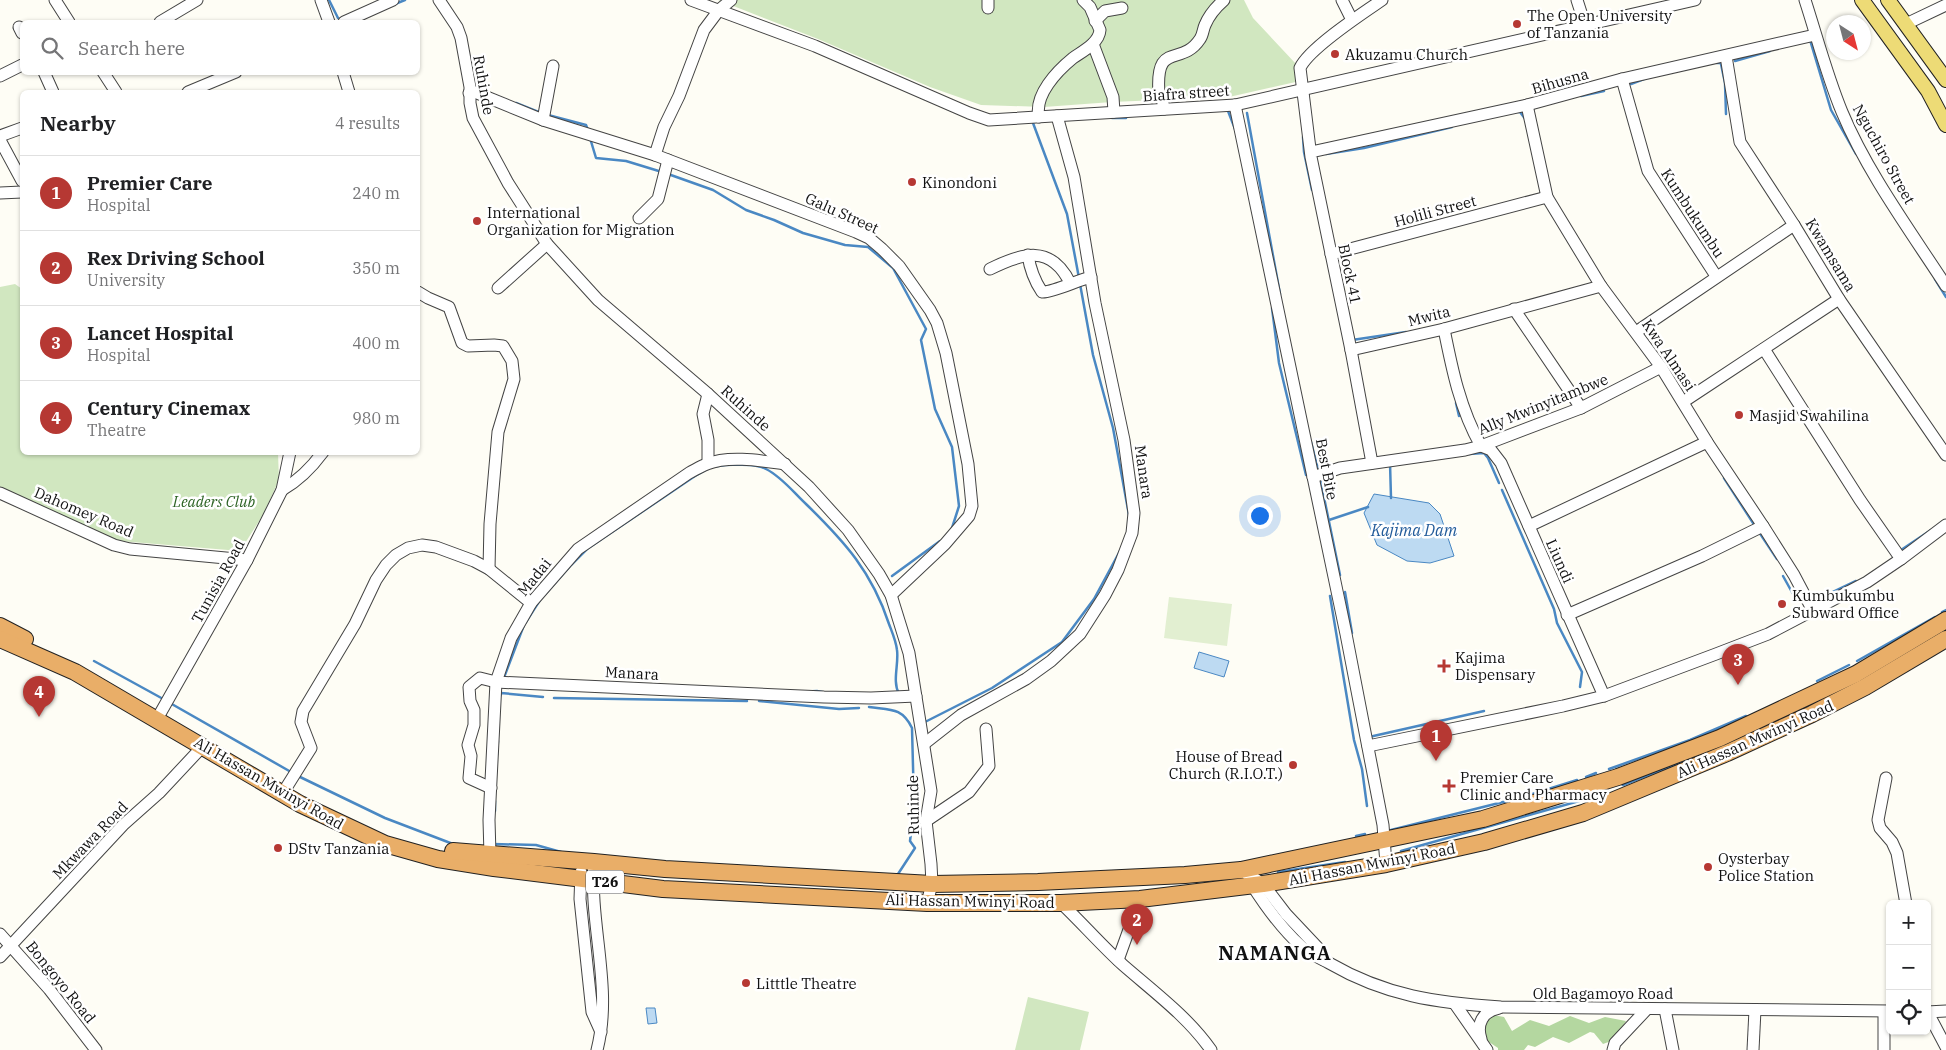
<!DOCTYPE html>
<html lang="en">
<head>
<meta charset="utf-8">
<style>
  :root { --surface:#fff; --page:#f2f2f2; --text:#202124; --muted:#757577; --line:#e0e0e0; --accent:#b63833 }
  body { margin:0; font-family:"IBM Plex Serif",serif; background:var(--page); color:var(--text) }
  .controls { position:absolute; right:15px; bottom:15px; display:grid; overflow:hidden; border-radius:8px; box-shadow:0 1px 4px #0004 }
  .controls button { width:45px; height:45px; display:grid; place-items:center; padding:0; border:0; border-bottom:1px solid var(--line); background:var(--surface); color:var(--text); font:25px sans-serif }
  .compass { position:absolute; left:1826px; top:15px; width:45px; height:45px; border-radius:50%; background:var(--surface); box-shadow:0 1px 4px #0004; rotate:144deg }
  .you { position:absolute; left:1259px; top:515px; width:18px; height:18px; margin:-12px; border:4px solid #fff; border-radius:50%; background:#1a73e8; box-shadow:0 0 0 8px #1a73e833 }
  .badge { display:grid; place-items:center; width:32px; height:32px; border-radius:50%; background:var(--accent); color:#fff; font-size:16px; font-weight:700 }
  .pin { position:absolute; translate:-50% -41px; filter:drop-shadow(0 1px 2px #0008) }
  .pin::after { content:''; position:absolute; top:26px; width:18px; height:15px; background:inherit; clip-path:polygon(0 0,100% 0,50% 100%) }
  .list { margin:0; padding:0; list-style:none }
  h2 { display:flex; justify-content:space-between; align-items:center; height:65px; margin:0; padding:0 20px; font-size:21px }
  h2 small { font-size:16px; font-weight:400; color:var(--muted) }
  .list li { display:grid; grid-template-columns:32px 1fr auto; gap:15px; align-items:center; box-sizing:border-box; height:75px; padding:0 20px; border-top:1px solid var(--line) }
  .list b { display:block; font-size:19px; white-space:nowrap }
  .list p { margin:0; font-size:16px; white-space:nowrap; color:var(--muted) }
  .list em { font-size:16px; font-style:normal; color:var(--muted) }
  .icon { flex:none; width:28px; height:28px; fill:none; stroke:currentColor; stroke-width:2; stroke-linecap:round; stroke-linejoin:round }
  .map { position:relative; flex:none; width:1946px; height:1050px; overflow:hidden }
  .search { position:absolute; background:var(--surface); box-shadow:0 1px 4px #0004; left:20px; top:20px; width:400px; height:55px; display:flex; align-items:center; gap:12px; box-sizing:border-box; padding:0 18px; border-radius:8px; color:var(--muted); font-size:19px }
  .panel { position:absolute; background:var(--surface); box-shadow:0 1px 4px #0004; left:20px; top:90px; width:400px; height:365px; border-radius:8px }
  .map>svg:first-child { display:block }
</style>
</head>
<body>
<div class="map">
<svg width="1946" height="1050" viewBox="0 0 1946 1050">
  <rect width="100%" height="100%" fill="#fefdf5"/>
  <!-- green -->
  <g fill="#d1e7c0">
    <path d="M718,0H1244L1253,18L1296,64L1300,81L1229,97L1112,102L1044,107L981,105L930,87L818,39Z"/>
    <path d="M15,284L22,289V452L278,453L279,480L263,515L240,551L108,540L0,487V287Z"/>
    <path d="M1028,997L1089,1012L1080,1050H1015Z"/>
  </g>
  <!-- forest -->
  <path fill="#b4d7a0" d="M1493,1015L1504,1017L1512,1031L1530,1020L1549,1026L1570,1016L1589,1023L1605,1017L1626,1021L1614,1040L1603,1044L1594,1033L1590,1032L1569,1043L1553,1037L1535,1047L1528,1045L1524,1050H1498V1048L1486,1040L1485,1022Z"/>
  <!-- pitch -->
  <path fill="#e2efd1" d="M1169,597L1232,604L1227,646L1164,638Z"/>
  <!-- water -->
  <g fill="#bddaf2" stroke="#4a88c3">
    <path d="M1374,494L1429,503L1440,514L1454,556L1430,563L1407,561L1377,545L1364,513Z"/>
    <path d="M1199,652L1229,661L1224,677L1194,668Z"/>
    <path d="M646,1008H655L657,1023L648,1024Z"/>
  </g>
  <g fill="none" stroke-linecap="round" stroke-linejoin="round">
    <!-- stream -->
    <g stroke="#4a88c3" stroke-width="2.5">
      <path d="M329,0L338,18"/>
      <path d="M395,4L405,0"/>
      <path d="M1810,40L1831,110L1856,154"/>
      <path d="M1735,61L1770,51"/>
      <path d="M1717,63H1723L1721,64L1725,83L1726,114"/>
      <path d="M476,84L485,91"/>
      <path d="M1631,84L1644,79"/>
      <path d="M1581,96L1604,91"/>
      <path d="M516,103L541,113"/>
      <path d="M1228,111L1235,129"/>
      <path d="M1518,112H1520L1526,120"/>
      <path d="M1247,113L1280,294"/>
      <path d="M548,115L586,125L588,130"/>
      <path d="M1112,118H1126"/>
      <path d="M1033,123L1067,214L1079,278"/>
      <path d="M1303,137L1304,152L1312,190"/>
      <path d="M590,138L596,158L626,161L662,172"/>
      <path d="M1326,154L1364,148L1452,127"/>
      <path d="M668,174L713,190L746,210L774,220L803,233L845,245L868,247L893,268L926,329L921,340L935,409L952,447L959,506L952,528"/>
      <path d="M1935,279L1946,297"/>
      <path d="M1080,284L1093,355L1113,428L1129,515"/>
      <path d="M1272,308L1279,363L1306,475"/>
      <path d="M1352,340L1406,332"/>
      <path d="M1456,403L1459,416"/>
      <path d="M1311,442L1319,473"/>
      <path d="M1469,454L1484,453L1488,458L1499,483"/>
      <path d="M1390,463L1391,498"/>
      <path d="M725,465C738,465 755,463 766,469C782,477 794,493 806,504C845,542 872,572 889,624C892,632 896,641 897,650C899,664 892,681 899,694L897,698L842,696L817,691L775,693L705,688L547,684L503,680L524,625L540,600L571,565L587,549L615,530L695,476L711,467Z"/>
      <path d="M1320,478L1340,575"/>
      <path d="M1724,478L1755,526"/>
      <path d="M1502,490L1554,609L1557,623L1582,672L1580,687"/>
      <path d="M1329,520L1368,507"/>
      <path d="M1759,532L1777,559"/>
      <path d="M1901,550L1931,530"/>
      <path d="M892,576L940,541"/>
      <path d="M1783,576L1793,594"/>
      <path d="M1345,592L1352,633"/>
      <path d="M1330,596L1354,740L1362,769L1367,806"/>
      <path d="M1812,602L1856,581"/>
      <path d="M1942,612L1946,610"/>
      <path d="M94,661L165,700"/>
      <path d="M1857,661L1935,617"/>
      <path d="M1817,681L1849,665"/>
      <path d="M500,696L501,693L543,697"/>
      <path d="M554,698L747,701"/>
      <path d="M759,701L839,709L859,708"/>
      <path d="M170,703L291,772"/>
      <path d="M869,707C890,710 902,707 912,728L914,804"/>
      <path d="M1788,716L1831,695"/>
      <path d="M923,723L992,688L1062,642L1094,599L1120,551"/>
      <path d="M1369,737L1484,711"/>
      <path d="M1734,740L1747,735"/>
      <path d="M497,755L498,741"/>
      <path d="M1609,769L1690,740L1746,716"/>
      <path d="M298,776L385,818L453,844"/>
      <path d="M1586,777L1596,773"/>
      <path d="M1623,785L1694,757"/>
      <path d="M495,811V801"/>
      <path d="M1391,830L1523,797L1577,780"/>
      <path d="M1356,836L1365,834"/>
      <path d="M493,844L536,845L561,852"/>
      <path d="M1401,851L1597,796"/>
      <path d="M1278,872L1345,862"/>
      <path d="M898,874L915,848L910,841L913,817"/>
    </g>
    <defs>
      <g id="minor">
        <path d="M55,0L69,22"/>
        <path d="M321,0L329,22"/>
        <path d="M439,0L457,27L461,38L470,87V103L473,118L508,183L547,244L598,300L708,394L809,487L848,530L879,574L891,595L909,653L931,791L926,821L931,864L932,884L927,903"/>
        <path d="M691,0L815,46L969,113L989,120L1235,105L1695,0"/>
        <path d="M1342,0L1352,20"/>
        <path d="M1577,0L1585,25"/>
        <path d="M1805,0C1817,37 1827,76 1842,112C1867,172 1911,232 1946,286"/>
        <path d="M988,8V0"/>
        <path d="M1095,21L1105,11L1122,8"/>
        <path d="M160,22L197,0"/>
        <path d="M344,22L393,0"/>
        <path d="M1906,24L1946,5"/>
        <path d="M19,27L22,33"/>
        <path d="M1093,44L1113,97L1114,112"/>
        <path d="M1726,56L1740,142L1794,225L1839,299L1946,455"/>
        <path d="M44,72L53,92"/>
        <path d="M103,72L116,92"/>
        <path d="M343,72L349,92"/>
        <path d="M0,76L22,65"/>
        <path d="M1622,79L1648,171L1716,276"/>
        <path d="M188,92L236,72"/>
        <path d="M469,93L472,91L543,120L655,155L856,232L869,238L882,249L899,266L930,310L937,323L946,353L968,464L972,506L969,516L945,544L891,595"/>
        <path d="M1235,105L1346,634L1383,825L1386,864"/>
        <path d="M1527,105L1547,197L1601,286L1661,367L1707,442L1763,526L1794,575L1813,611"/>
        <path d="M1164,109L1162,98L1159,94C1155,39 1181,68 1200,39C1203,35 1203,29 1205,25C1209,15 1216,7 1224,0"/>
        <path d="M1039,117C1034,95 1057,71 1073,58C1083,51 1099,43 1100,30L1090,7L1083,0"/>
        <path d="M543,120L553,66"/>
        <path d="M0,136L22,128"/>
        <path d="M0,140L22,181"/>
        <path d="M1311,152L1527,105L1622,79L1815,35"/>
        <path d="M655,155L664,127L679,96L704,30L719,10L731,0"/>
        <path d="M0,193L22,192"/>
        <path d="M639,218L658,199L668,160"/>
        <path d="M1331,254L1547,197"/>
        <path d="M1028,255C1030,269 1034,280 1042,292C1052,293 1078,280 1091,277"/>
        <path d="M990,269C1022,253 1051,244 1070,283"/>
        <path d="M498,288L547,244"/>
        <path d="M418,292L428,298L449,307L462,343L468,346L494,345L503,346L512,361L514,379L498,432L490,524L489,569"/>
        <path d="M1514,309L1581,408"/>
        <path d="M1444,329C1452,369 1460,409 1481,446L1491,450L1501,463L1604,696"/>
        <path d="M1636,332L1794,225"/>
        <path d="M1764,349L1860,500L1901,559"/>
        <path d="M1351,350L1444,329L1601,286"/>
        <path d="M1683,402L1839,299"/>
        <path d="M708,463V440L703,414L708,394"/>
        <path d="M1372,463L1351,350L1311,157L1300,68C1309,48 1363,13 1382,0"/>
        <path d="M1313,477L1340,468L1465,450L1481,446L1581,408L1661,367"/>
        <path d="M282,490C298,481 312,467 323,452"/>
        <path d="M0,493L114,545L130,549L247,560"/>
        <path d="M1529,526L1707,442"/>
        <path d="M1567,615L1702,556L1763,526"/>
        <path d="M157,719L247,560L282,490L290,452"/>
        <path d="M924,744L961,715L1026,679L1051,661L1080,634L1105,595L1118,570L1132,533L1134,513L1124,440L1095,303L1074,177L1057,116"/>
        <path d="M1368,746L1563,706L1604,696L1716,654L1768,634L1867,582L1901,559L1946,525"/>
        <path d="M1886,778L1878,820L1880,828L1892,842L1897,853L1906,904"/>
        <path d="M286,788L311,748L301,722L303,711L355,624L376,580L386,565L396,555L408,548L422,545L436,547L474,561L489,569L531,603"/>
        <path d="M491,788L469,778L471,756L468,745L474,725V710L470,701L469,687L480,678L496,682L824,697L871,698L916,696"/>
        <path d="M926,821L969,792L989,766L986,729"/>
        <path d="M490,855L489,820L496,682L511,638L531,603L578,549L689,473C695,470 701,466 707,464C729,455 763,461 785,464"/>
        <path d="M594,862C589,925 613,988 597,1050"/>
        <path d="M1241,870L1263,884L1286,914L1319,949L1324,960"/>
        <path d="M581,872L580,899L592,1012L601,1032"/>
        <path d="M1252,885C1266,907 1283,930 1302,947C1311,955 1320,958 1329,963C1386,996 1437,1003 1501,1007L1890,1011"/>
        <path d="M1061,903C1082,923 1102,946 1123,965C1154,992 1188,1017 1211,1050"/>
        <path d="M0,934L49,989L96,1050"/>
        <path d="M0,957L123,825L159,793L203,746"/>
        <path d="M1118,960L1140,899"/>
        <path d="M1455,1004L1487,1050"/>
        <path d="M1665,1009L1673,1050"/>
        <path d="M1927,1011L1946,1047"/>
        <path d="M1927,1012L1946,1011"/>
        <path d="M1481,1039C1476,1024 1483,1011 1499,1008"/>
        <path d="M1613,1050L1615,1043L1647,1009"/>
        <path d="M1753,1050L1755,1010"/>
        <path d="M1884,1050V1012"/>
      </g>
      <g id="major">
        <path d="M1862,0L1928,91L1946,125"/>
        <path d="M1888,0L1946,80"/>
      </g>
      <g id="highway">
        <path d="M0,626L25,639"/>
        <path d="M0,639L75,672L300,804L385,844L438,859L494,868L663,889L927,903H1061L1140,899L1263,884L1386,864L1484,842L1583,813L1727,753L1812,714L1865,687L1946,639"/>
        <path d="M453,851L594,862L665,869L932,884L1038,882L1185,875L1241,870L1483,819L1618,777L1720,738L1856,674L1946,620"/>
      </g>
    </defs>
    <!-- minor casing -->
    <use href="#minor" stroke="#444" stroke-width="13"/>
    <!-- major casing -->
    <use href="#major" stroke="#222" stroke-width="16"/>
    <!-- highway casing -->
    <use href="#highway" stroke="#222" stroke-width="18"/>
    <!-- minor -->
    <use href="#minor" stroke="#fff" stroke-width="11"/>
    <!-- major -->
    <use href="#major" stroke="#eddb76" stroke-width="14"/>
    <!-- highway -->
    <use href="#highway" stroke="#e9ae68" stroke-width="16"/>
  </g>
  <!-- markers -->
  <g fill="#b63833" stroke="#fff" stroke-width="2">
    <circle cx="1517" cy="24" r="5"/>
    <circle cx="1335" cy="54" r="5"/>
    <circle cx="912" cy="182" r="5"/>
    <circle cx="477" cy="221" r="5"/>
    <circle cx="1739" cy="415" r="5"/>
    <circle cx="1782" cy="604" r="5"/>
    <path d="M1441.5 658.5h5v5h5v5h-5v5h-5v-5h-5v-5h5z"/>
    <circle cx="1293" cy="765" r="5"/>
    <path d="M1446.5 778.5h5v5h5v5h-5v5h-5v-5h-5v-5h5z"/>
    <circle cx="278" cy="848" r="5"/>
    <circle cx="1708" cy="867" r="5"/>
    <circle cx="746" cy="983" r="5"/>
  </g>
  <g text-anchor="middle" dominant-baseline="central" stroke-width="5" stroke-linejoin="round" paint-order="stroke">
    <!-- shield labels -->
    <rect fill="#fff" stroke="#585858" stroke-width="1" x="586" y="870.5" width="38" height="23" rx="4"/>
    <g font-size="14" font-weight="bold" fill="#111">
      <text x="605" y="882">T26</text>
    </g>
    <!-- poi labels -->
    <g font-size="15" fill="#111" stroke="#fff" text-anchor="start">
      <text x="1527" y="15">The Open University<tspan x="1527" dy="17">of Tanzania</tspan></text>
      <text x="1345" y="54">Akuzamu Church</text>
      <text x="922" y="182">Kinondoni</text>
      <text x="487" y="212">International<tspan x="487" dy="17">Organization for Migration</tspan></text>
      <text x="1749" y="415">Masjid Swahilina</text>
      <text x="1792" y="595">Kumbukumbu<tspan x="1792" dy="17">Subward Office</tspan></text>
      <text x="1455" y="657">Kajima<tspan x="1455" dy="17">Dispensary</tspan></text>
      <text x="1283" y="756" text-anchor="end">House of Bread<tspan x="1283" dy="17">Church (R.I.O.T.)</tspan></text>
      <text x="1460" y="777">Premier Care<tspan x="1460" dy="17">Clinic and Pharmacy</tspan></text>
      <text x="288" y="848">DStv Tanzania</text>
      <text x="1718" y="858">Oysterbay<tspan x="1718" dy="17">Police Station</tspan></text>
      <text x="756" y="983">Litttle Theatre</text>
    </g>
    <!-- street labels -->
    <g font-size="15" fill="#111" stroke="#fff">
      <text transform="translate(1560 81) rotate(-16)">Bihusna</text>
      <text transform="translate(484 85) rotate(80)">Ruhinde</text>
      <text transform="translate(1186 93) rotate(-4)">Biafra street</text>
      <text transform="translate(1884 154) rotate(61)">Nguchiro Street</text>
      <text transform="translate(1435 211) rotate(-15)">Holili Street</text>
      <text transform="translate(842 213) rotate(24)">Galu Street</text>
      <text transform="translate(1693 213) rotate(57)">Kumbukumbu</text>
      <text transform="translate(1831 255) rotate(59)">Kwamsama</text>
      <text transform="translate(1350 274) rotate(78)">Block 41</text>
      <text transform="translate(1429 316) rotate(-14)">Mwita</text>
      <text transform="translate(1669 355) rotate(56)">Kwa Almasi</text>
      <text transform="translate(1543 404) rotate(-22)">Ally Mwinyitambwe</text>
      <text transform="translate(746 408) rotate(42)">Ruhinde</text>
      <text transform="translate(1327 469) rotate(79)">Best Bite</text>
      <text transform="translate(1144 472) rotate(82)">Manara</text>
      <text transform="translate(84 512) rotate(23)">Dahomey Road</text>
      <text transform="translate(1560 561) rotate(66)">Liundi</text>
      <text transform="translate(534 577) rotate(-51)">Madai</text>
      <text transform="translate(218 581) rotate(-61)">Tunisia Road</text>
      <text transform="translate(632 673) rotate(3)">Manara</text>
      <text transform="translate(1755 739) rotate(-24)">Ali Hassan Mwinyi Road</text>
      <text transform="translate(269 783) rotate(30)">Ali Hassan Mwinyi Road</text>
      <text transform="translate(913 805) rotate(-91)">Ruhinde</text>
      <text transform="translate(90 840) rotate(-46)">Mkwawa Road</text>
      <text transform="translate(1372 864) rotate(-11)">Ali Hassan Mwinyi Road</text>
      <text transform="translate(970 901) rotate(1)">Ali Hassan Mwinyi Road</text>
      <text transform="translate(61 982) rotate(51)">Bongoyo Road</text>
      <text x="1603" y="993">Old Bagamoyo Road</text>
    </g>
    <!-- park labels -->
    <g font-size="15" font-style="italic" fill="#2d6425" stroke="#fff">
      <text x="214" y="501">Leaders Club</text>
    </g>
    <!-- water labels -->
    <g font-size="16" font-style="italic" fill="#225b9a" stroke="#fff">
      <text x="1414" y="530">Kajima Dam</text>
    </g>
    <!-- district labels -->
    <g font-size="20" font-weight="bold" letter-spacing="1" fill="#111" stroke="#fff">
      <text x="1275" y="952">NAMANGA</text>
    </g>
  </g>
</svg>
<div class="controls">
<button>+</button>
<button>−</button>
<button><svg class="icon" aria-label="locate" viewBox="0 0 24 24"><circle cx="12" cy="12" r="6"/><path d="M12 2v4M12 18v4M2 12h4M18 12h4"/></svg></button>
</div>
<svg class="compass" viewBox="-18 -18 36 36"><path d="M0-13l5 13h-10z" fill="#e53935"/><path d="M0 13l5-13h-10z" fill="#757577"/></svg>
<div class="you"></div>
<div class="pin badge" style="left:1436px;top:761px">1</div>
<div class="pin badge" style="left:1137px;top:945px">2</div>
<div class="pin badge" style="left:1738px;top:685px">3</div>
<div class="pin badge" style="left:39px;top:717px">4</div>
<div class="search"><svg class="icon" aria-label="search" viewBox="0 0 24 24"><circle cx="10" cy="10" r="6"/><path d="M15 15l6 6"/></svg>Search here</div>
<section class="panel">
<h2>Nearby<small>4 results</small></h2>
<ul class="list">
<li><span class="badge">1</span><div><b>Premier Care</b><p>Hospital</p></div><em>240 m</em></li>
<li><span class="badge">2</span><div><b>Rex Driving School</b><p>University</p></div><em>350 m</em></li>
<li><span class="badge">3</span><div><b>Lancet Hospital</b><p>Hospital</p></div><em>400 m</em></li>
<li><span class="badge">4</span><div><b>Century Cinemax</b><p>Theatre</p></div><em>980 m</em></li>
</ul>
</section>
</div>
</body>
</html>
